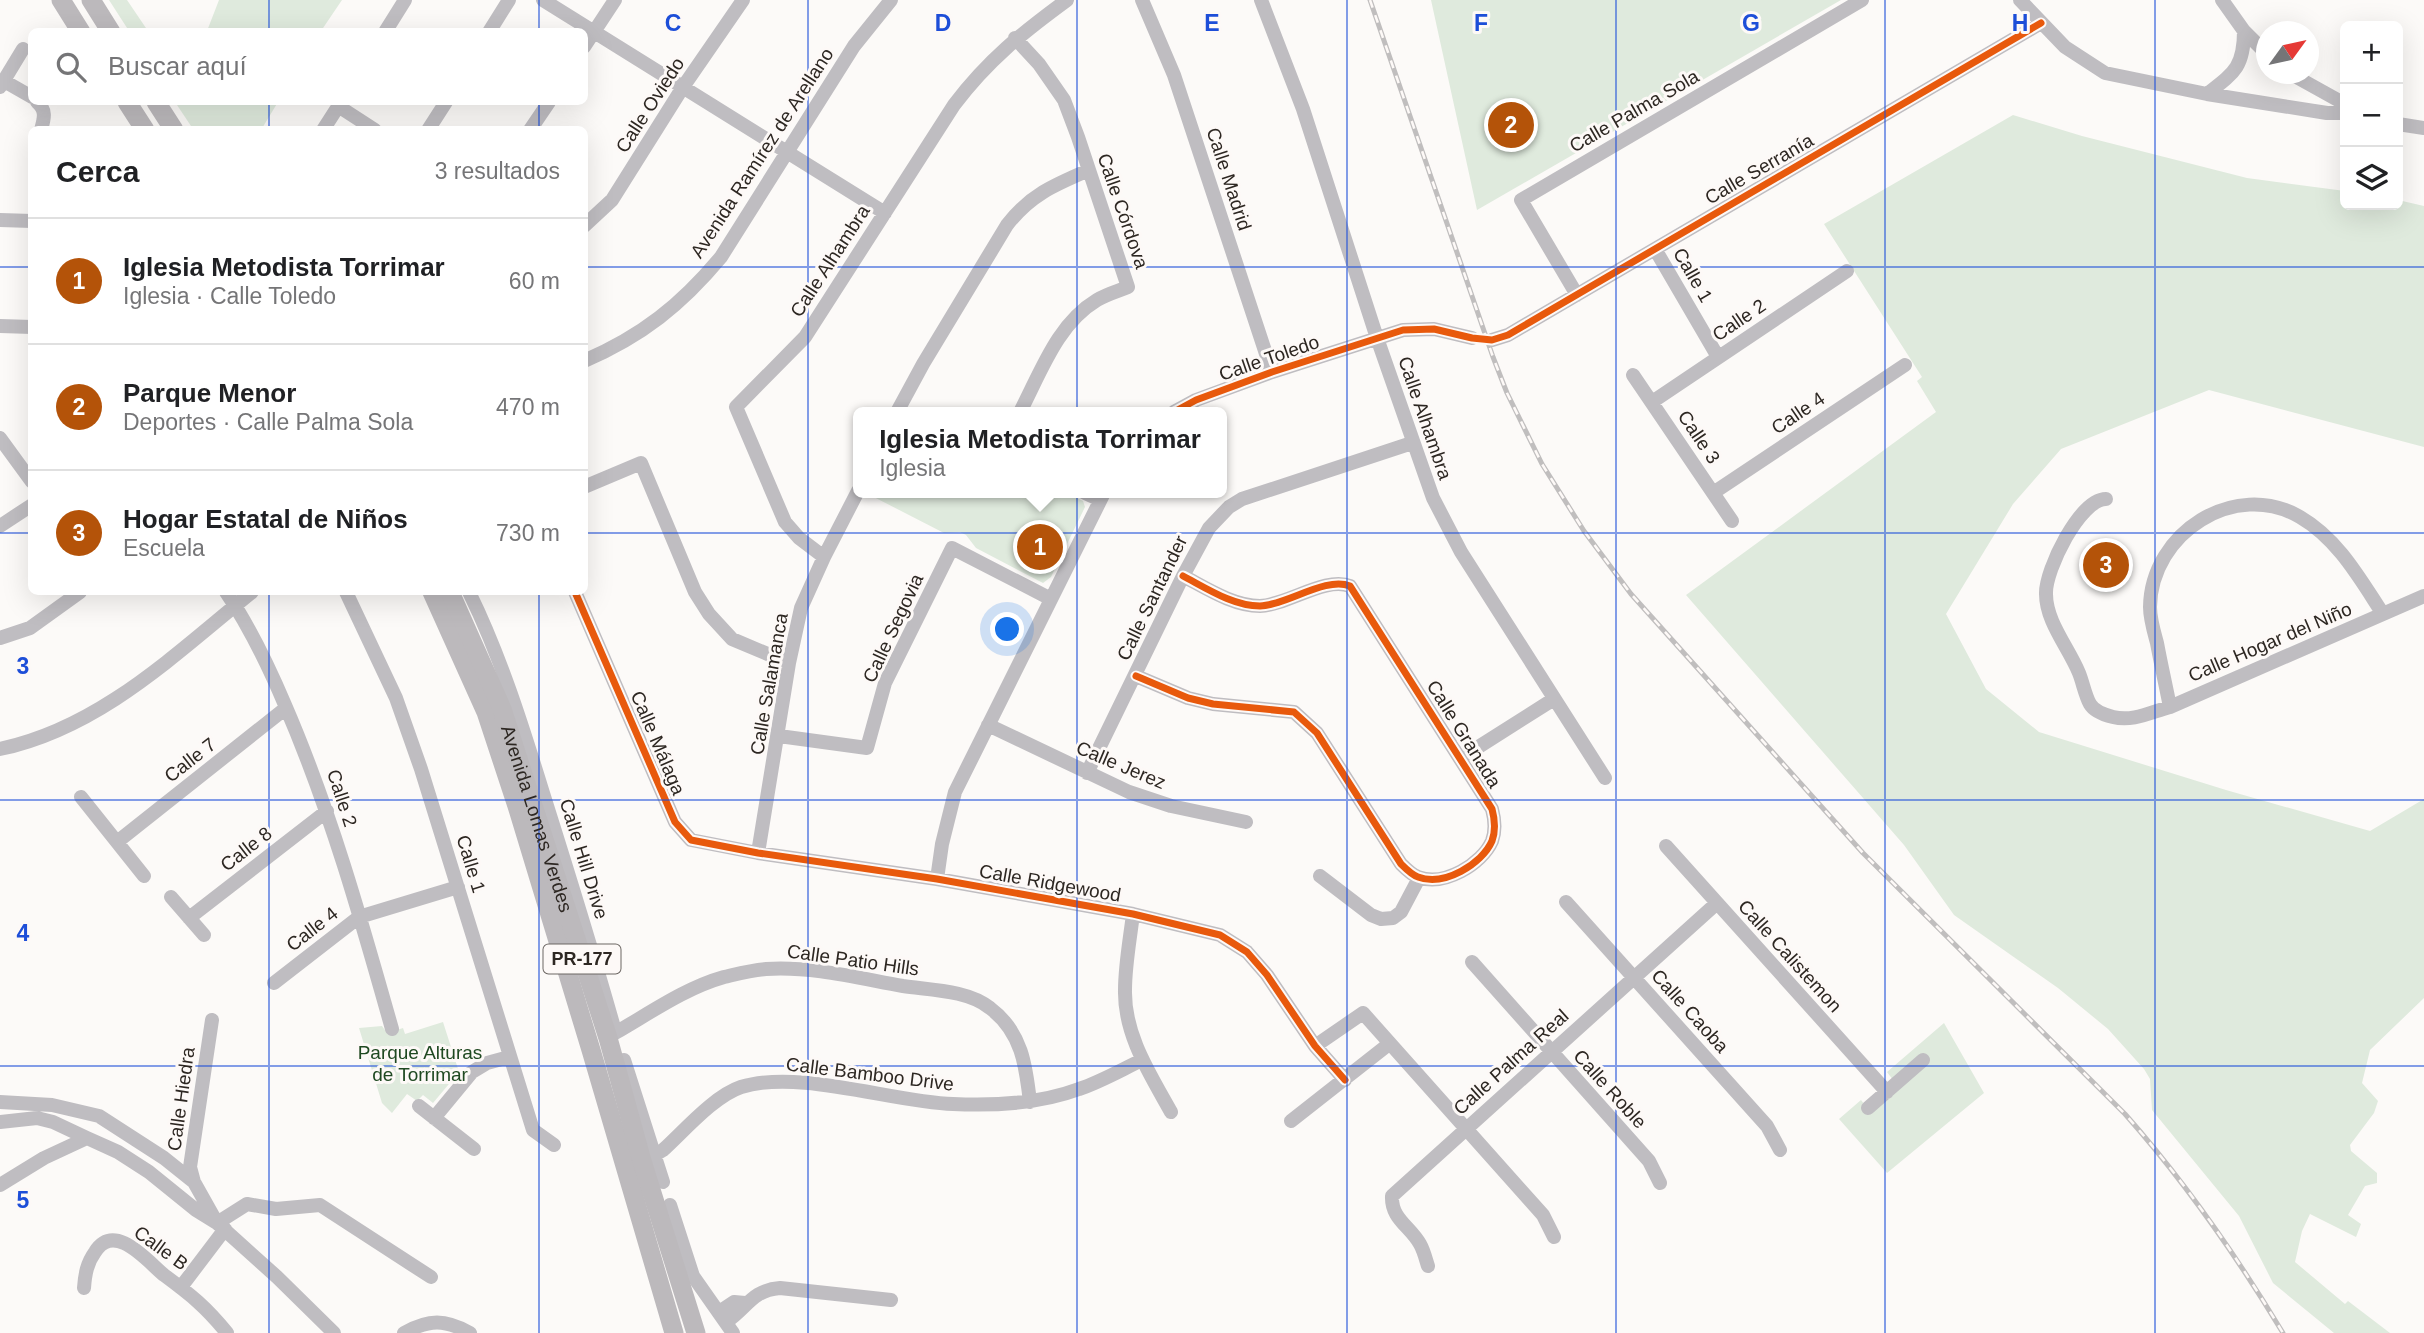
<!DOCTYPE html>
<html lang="es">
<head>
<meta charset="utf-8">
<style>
	body { margin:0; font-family:Helvetica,sans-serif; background:#f6f6f6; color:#202124 }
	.controls { position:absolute; right:21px; top:21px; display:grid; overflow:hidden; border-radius:10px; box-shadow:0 7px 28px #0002 }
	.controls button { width:63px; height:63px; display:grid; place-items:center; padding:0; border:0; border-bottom:2px solid #e0e0e0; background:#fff; color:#202124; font:35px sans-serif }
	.compass { position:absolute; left:2256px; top:21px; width:63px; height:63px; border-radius:50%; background:#fff; box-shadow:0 7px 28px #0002; rotate:57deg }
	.you { position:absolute; left:1008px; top:630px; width:24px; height:24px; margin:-18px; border:5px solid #fff; border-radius:50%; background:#1a73e8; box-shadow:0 0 0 10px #1a73e833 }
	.badge { display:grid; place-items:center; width:46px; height:46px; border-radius:50%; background:#b45309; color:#fff; font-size:23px; font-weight:700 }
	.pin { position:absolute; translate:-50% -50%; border:4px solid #fff; box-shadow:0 2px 7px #0006 }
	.popup { position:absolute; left:853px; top:407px; width:374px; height:91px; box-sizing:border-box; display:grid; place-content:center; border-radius:10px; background:#fff; filter:drop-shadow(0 2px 5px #0005); font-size:23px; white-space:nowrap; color:#757577 }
	.popup b { font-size:26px; color:#202124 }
	.popup::after { content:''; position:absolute; left:50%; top:100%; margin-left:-14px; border:14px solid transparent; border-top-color:#fff }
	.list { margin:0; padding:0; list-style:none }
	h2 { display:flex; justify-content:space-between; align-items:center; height:91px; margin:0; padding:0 28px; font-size:30px }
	h2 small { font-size:23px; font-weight:400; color:#757577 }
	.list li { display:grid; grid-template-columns:46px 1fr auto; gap:21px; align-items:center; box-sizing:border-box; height:126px; padding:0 28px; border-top:2px solid #e0e0e0 }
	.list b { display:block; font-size:26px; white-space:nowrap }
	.list p { margin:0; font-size:23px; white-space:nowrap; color:#757577 }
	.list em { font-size:23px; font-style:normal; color:#757577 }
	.icon { flex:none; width:38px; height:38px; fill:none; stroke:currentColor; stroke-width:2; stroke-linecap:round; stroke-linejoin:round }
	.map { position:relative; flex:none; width:2424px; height:1333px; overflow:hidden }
	.search { position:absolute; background:#fff; box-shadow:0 7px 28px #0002; left:28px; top:28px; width:560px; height:77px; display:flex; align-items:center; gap:18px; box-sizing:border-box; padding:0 24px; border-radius:10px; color:#757577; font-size:26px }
	.panel { position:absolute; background:#fff; box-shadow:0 7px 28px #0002; left:28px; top:126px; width:560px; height:469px; border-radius:10px }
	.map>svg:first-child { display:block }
	.green { fill:#dfeadd; fill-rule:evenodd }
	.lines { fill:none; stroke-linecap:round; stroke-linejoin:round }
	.minor { stroke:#bfbdc1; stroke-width:14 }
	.highway { stroke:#bcb9bc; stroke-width:19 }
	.rail-casing { stroke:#c0bebe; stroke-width:5 }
	.rail { stroke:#fdf9f7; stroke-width:2.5; stroke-dasharray:8; stroke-linecap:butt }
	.cycleway-casing { stroke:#fdf9f7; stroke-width:11 }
	.cycleway { stroke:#e8590c; stroke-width:7 }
	.grid { fill:none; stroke:#1d4ed8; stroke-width:2; stroke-opacity:0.55 }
	.labels { text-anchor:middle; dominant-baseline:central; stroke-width:6; stroke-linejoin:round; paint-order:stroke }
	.shield { fill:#fdf9f7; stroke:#6b6662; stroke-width:2 }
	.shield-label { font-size:18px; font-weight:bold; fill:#2d2722 }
	.street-label { font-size:19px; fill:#2d2722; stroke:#fdf9f7 }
	.park-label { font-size:19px; fill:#1f4921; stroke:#fdf9f7 }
	.grid-label { font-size:23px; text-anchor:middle; font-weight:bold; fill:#1d4ed8; stroke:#fdf9f7; stroke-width:6; stroke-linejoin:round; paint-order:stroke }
</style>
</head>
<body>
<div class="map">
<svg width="2424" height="1333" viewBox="0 0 2424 1333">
	<rect width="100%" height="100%" fill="#fcfaf8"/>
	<path class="green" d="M109,0h18l21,31h-19z
		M219,0h123l-21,31h-114z
		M1431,0h410l-364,210z
		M175,102h103l-17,28 -68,-1z
		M2013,115l69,21 165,42 98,13v14h53v-5l26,6v241l-215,-57 -148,59 -48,55 -67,110 40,75 53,43 187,58 144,41 54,-32v199l-54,52 -8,33 16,18 -4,12 -24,32 1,6 26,22v10l-12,3 -17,29 13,9 -5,13 -46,-23 -8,17 -7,31 50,42 3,-3 42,32h-56l-61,-50 -34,-67 -87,-106 -2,-31 -6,-10 -36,-40 -50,-41 -104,-73 -50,-70 -218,-250 250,-183 -19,-31 5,-4 -98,-153z
		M866,493h201l16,8 2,6 -34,70 -8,6 -67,-35 -10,-13 -6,-3 -16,1zM1040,527l13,6 -5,10 4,2 -3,6 -4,-1 -9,18 -14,-7 10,-20 -3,-2 4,-10 4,2z
		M443,1022l16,50 -26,31 -10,-8 -6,6 -10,-7 -15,19 -10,-10 -23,-75 23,-2 5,7 16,-5 2,6z
		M1944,1023l40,70 -97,80 -48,-54 22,-19 10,13 28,-25 -12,-16z"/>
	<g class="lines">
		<path class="minor" d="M543,0l342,213
			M1142,0l32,75 98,297
			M1261,0l42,109 74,229 56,160 28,54 144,226
			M2020,0l45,47 40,26 102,21 120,19h18
			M2222,0l22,31 22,22
			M385,32l20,-32
			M489,32l20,-32
			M1015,38l24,26 25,36 14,37 50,150c-10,4 -21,7 -31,13 -40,24 -56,72 -77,112
			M584,47l31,-47
			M2291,74l54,30
			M4,81l28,16
			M0,87l23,-38
			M2207,94c27,-21 37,-27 37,-63
			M37,102c10,8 7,17 4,28
			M338,106l37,24
			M2398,124l26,4
			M323,130l18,-28
			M428,130l18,-28
			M530,130l19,-28
			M0,220l32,1
			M584,226l28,-26 71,-113 60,-87
			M1655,249l63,108
			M1577,295l-56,-95 341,-200
			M0,326l32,1
			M1492,340l16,-5 533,-312
			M584,361c58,-25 97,-56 137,-104l133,-211 37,-46
			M1633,375l99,146
			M1652,402l195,-131
			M897,412l26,-48 84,-139c23,-30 47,-40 82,-55
			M1174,412l22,-12 76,-28 131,-42 31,-1 38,9
			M0,438l32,44
			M584,487l57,-24 54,129 14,22 23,25 57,24
			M1085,493l15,7
			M1713,493l192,-128
			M2106,499c-26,0 -61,71 -60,95 0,28 23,54 33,79 4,10 6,22 11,31 4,7 15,11 23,13 20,5 38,-5 57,-10l254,-111
			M0,526l32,-21
			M824,557l-25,-19 -14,-16 -49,-115 69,-70 149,-232c34,-45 68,-72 113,-105
			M226,592c24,35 42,73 59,113 45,104 76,214 107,324
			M346,592l50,106 25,71 112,361 21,15
			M469,592c31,63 53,133 74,201 24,76 48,153 70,231
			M575,592l100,230 16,18 67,13 179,26 196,35 87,21 27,17 20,23 48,71 30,34
			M0,638l30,-10 50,-36
			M1136,676l52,22 25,6 81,8 23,21 84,131c5,5 11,11 17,13 26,10 64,-13 74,-36 4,-11 3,-21 0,-32l-142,-223c-24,-10 -63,19 -90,20 -27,0 -54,-18 -77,-30
			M2170,707c-4,-21 -9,-42 -13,-64 -3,-11 -7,-24 -7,-36 1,-74 85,-128 150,-90 38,22 60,62 83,97
			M988,725l141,67 42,14 75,16
			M779,736l88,12 18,-65 67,-135 99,51
			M0,749c100,-21 175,-95 252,-157
			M1461,758l93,-59
			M1087,773l96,-197 26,-48 20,-21 13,-8 170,-56
			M81,797l63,79
			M117,842l169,-134
			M1666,846l221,246
			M758,853l31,-190 12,-55 23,-51 34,-66
			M1320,876l51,39 10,4 12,-1 8,-6 18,-34
			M937,879l5,-35 13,-52 149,-299
			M171,897l33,38
			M1566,902l201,224 13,24
			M1133,914c-3,25 -8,51 -8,76 -1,45 25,84 46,122
			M189,918l138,-107
			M1472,962l177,199 11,22
			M274,983l85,-66 99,-30
			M615,1033c35,-20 70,-45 109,-56 13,-3 28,-7 42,-8 46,-3 92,9 137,17 27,4 65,4 87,22 32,24 36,58 40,94
			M1315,1046l48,-33 180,202 11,22
			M624,1060l39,122
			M0,1102l52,3 47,11 65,42 30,24 23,41 60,54 57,56
			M419,1106l55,43
			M1868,1108l55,-48
			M434,1118l38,-46 15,-9 22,-6
			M1291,1121l98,-77
			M0,1122l37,-4 16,4 34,16 31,14 31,20 47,38 21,13 30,-19 29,5 44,-4 111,72
			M653,1156l10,-6c21,-19 51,-54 78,-63 58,-18 151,15 212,17 42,2 86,0 126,-15 21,-7 42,-19 63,-29
			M194,1182l-4,-15 22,-147
			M0,1185l44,-27 43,-20
			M670,1205l23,71 40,57
			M1428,1266c-2,-6 -4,-15 -8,-22 -10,-18 -29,-25 -28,-48l325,-293
			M181,1287l44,-58
			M84,1288c1,-14 3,-25 11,-36 20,-31 52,9 69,23 27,20 42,32 63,58
			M719,1312l15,-10 11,1
			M726,1322c21,-14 26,-32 54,-34l111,12
			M404,1333c25,-14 41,-14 66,0"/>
		<g class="highway">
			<path d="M61,0l20,32"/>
			<path d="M91,0l20,32"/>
			<path d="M127,102l18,28"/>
			<path d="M156,102l18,28"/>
			<path d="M432,592l54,120 31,94 74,244 83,283"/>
			<path id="s1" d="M450,592l52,117 106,329 34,123 54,172"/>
		</g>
		<g class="rail-casing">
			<path id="rail" d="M1370,0l123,357 14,36 35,71 42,67 47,63 232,259 262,261c61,69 111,141 158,219"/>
		</g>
		<use href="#rail" class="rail"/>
		<g class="cycleway-casing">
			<path id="cycleway" d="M1174,412l22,-12 76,-28 131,-42 31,-1 38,9 20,2 16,-5 533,-312
				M575,592l100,230 16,18 67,13 179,26 196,35 87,21 27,17 20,23 48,71 30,34
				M1136,676l52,22 25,6 81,8 23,21 84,131c5,5 11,11 17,13 26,10 64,-13 74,-36 4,-11 3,-21 0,-32l-142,-223c-24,-10 -63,19 -90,20 -27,0 -54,-18 -77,-30"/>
		</g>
		<use href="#cycleway" class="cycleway"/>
	</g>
	<path class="grid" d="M269,0v32M539,0v32M808,0v1333M1077,0v1333M1347,0v1333M1616,0v1333M1885,0v1333M2155,0v1333M269,102v28M539,102v28M0,267h32M584,267h1840M0,533h32M584,533h1840M269,592v741M539,592v741M0,800h2424M0,1066h2424"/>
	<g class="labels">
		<rect class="shield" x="543.5" y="944.5" width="77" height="29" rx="5"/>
		<g class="shield-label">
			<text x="582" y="959">PR-177</text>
		</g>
		<g class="street-label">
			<text transform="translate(650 105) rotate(-57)">Calle Oviedo</text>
			<text transform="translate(1634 111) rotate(-30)">Calle Palma Sola</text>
			<text transform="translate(762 153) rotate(-57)">Avenida Ramírez de Arellano</text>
			<text transform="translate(1759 169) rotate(-30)">Calle Serranía</text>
			<text transform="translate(1229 179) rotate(72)">Calle Madrid</text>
			<text transform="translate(1123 211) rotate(71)">Calle Córdova</text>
			<text transform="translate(830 261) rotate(-57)">Calle Alhambra</text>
			<text transform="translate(1693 275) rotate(60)">Calle 1</text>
			<text transform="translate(1739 320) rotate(-34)">Calle 2</text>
			<text transform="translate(1269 358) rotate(-19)">Calle Toledo</text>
			<text transform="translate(1798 413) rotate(-34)">Calle 4</text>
			<text transform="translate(1425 418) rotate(71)">Calle Alhambra</text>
			<text transform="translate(1699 437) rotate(56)">Calle 3</text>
			<text transform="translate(1152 598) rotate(-64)">Calle Santander</text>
			<text transform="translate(893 628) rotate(-65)">Calle Segovia</text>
			<text transform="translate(2270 642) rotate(-23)">Calle Hogar del Niño</text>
			<text transform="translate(769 684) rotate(-80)">Calle Salamanca</text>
			<text transform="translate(1464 734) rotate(58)">Calle Granada</text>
			<text transform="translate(658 743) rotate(67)">Calle Málaga</text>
			<text transform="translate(190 760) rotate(-38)">Calle 7</text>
			<text transform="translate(1121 765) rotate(23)">Calle Jerez</text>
			<text transform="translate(342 798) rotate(72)">Calle 2</text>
			<text stroke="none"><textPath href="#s1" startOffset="243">Avenida Lomas Verdes</textPath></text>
			<text transform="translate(246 849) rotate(-38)">Calle 8</text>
			<text transform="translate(584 859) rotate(73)">Calle Hill Drive</text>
			<text transform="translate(471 864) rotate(73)">Calle 1</text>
			<text transform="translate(1050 883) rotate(10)">Calle Ridgewood</text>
			<text transform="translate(312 929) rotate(-38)">Calle 4</text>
			<text transform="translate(1790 956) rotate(48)">Calle Calistemon</text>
			<text transform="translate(853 960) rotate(8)">Calle Patio Hills</text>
			<text transform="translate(1690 1011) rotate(48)">Calle Caoba</text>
			<text transform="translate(1511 1062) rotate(-42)">Calle Palma Real</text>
			<text transform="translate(870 1074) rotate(7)">Calle Bamboo Drive</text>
			<text transform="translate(1610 1089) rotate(48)">Calle Roble</text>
			<text transform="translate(181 1099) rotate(-82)">Calle Hiedra</text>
			<text transform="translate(161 1248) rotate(36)">Calle B</text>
		</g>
		<g class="park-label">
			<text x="420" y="1052">Parque Alturas<tspan x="420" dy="22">de Torrimar</tspan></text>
		</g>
	</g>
	<g class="grid-label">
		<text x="673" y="31">C</text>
		<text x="943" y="31">D</text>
		<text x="1212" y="31">E</text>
		<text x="1481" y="31">F</text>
		<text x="1751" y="31">G</text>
		<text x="2020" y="31">H</text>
		<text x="23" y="674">3</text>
		<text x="23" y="941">4</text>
		<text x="23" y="1208">5</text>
	</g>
</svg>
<div class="controls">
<button>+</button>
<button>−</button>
<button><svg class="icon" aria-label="layers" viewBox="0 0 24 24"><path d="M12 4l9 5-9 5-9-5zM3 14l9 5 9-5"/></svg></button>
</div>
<svg class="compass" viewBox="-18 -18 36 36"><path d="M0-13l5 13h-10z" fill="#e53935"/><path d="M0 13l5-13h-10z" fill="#757577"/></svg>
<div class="you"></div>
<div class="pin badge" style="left:1040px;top:547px">1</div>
<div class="popup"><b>Iglesia Metodista Torrimar</b>Iglesia</div>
<div class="pin badge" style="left:1511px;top:125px">2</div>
<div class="pin badge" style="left:2106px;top:565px">3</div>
<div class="search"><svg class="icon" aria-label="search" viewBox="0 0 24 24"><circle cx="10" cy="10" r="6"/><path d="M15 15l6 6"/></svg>Buscar aquí</div>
<section class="panel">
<h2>Cerca<small>3 resultados</small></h2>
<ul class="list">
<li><span class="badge">1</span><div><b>Iglesia Metodista Torrimar</b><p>Iglesia · Calle Toledo</p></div><em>60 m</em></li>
<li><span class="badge">2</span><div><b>Parque Menor</b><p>Deportes · Calle Palma Sola</p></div><em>470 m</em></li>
<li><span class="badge">3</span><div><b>Hogar Estatal de Niños</b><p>Escuela</p></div><em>730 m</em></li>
</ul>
</section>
</div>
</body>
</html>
